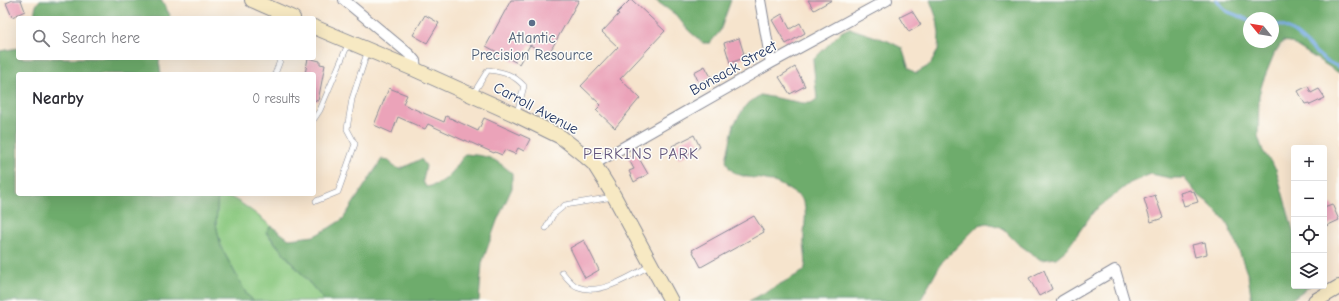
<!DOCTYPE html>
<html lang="en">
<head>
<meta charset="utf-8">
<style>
	body { margin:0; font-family:"Comic Neue",sans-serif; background:#f7f7f7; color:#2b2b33 }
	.controls { position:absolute; right:12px; bottom:12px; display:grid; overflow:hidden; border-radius:4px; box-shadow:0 4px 16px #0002 }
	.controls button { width:36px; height:36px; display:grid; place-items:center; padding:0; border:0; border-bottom:1px solid #e1e1e2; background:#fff; color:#2b2b33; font:20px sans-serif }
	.compass { position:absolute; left:1243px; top:12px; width:36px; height:36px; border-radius:50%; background:#fff; box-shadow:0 4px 16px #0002; rotate:300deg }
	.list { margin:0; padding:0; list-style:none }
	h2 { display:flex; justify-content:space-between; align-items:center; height:52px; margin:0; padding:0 16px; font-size:17px }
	h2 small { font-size:13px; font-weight:400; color:#7c7c81 }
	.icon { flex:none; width:22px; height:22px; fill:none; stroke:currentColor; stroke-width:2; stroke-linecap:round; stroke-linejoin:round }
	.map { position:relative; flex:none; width:1339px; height:301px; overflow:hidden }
	.search { position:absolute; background:#fff; box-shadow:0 4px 16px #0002; left:16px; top:16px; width:300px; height:44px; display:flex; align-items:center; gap:10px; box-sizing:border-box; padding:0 14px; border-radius:4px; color:#7c7c81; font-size:15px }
	.panel { position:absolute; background:#fff; box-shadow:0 4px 16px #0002; left:16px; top:72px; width:300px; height:124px; border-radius:4px }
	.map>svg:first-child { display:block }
	.green { fill:#88c77d; stroke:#527b6e }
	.forest { fill:#6eac6c; stroke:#446e65; fill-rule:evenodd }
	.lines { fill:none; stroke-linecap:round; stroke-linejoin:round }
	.stream { stroke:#7aade6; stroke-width:3 }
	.building { fill:#eba3b9 }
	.lane-casing { stroke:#888a96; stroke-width:6 }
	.street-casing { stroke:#888a96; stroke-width:12 }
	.secondary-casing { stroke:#888a96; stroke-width:16 }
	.lane { stroke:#fff; stroke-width:5 }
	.street { stroke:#fff; stroke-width:10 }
	.secondary { stroke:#f7e9c3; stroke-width:14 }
	.service-dot { fill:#5c6f8a; stroke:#fdfcf7; stroke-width:1.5 }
	.labels { text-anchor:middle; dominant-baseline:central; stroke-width:3; stroke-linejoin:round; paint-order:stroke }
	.service-label { font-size:15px; fill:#4e5e75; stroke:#fdfcf7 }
	.street-label { font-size:15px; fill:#1b2f5e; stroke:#fdfcf7 }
	.neighbourhood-label { font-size:16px; letter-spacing:1px; fill:#64587e; stroke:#fdfcf7 }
</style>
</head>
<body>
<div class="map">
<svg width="1339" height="301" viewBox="0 0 1339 301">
	<rect width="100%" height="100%" fill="#fdfcf7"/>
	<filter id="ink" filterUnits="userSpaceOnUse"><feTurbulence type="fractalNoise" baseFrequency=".025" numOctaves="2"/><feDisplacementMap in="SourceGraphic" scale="8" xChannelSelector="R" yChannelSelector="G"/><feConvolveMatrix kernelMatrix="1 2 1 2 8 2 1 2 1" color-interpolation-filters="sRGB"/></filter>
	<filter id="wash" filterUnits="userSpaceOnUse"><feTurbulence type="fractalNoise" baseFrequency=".012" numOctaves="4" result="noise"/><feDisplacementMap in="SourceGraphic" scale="16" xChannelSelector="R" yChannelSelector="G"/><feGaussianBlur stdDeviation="0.9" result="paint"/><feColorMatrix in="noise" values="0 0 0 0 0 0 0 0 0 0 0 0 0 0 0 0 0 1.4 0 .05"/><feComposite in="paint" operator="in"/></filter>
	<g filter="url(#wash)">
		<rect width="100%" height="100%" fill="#f6e4cd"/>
		<path class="green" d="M218,194c16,0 41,23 53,32l-5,7 59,68h-71l-7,-6 -26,-48 -5,-23z"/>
		<path class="forest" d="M40,0h121l9,15 -1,3h-134c-1,-7 0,-13 5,-18z
			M655,0h76l-11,31 -10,12h-7l-15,-13 -12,-15z
			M930,0h409v73l-49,-31 -7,-1 -9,13 -11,27 -4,14 -1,41 5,15 13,18 18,65v52h16l-21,15h-37l-4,-25 -13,-36 -10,-20 -15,-16 -12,-9 -14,-17h-14l-19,-4 -21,9 -36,28 -27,38 -11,9 -15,2 -24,-17 -16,-16 -14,-4 -8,2 -37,37 -22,39h-171l55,-30c4,-12 -1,-22 0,-34 0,-10 3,-23 0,-33 -2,-6 -5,-8 -10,-11 -8,-5 -15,-10 -24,-12 -15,-5 -40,-1 -44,-21l8,-36 12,-19 14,-10 43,8h8l6,-4 -4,-39 28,-28 8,-4 39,13 14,7 7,21 7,4 14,-8 8,-15 1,-16 -2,-15zM1249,18h24v24h-24z
			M18,48v10h142l-1,4 2,12h-143v120h200l-2,30 5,23 26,48 7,6h-254v-250z
			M465,154c24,2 28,3 47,19v15l-15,33 -15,42 -3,38h-154l-59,-69 5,-6 18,13 25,-3 15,-8 14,-9 39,-60 7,1 4,6 7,3 21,-10 5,7 -3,15 3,6c21,-3 28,-17 39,-33z"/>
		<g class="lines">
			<path class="stream" d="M1217,0l9,11 23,9
				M1273,24c19,1 34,21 47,32 5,5 12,8 19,11"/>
		</g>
		<g id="blocks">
			<path class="building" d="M13,0h8l4,11 -13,6 -6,-14z
				M511,0h68l-31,55 -18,-10 -11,19 -33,-18z
				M630,0h2l33,31 -45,48 20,19 -25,30 -19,-18 5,-5 -20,-19 37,-39 -16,-15 17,-18 -2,-1z
				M808,0h24l-18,10z
				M912,11l9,14 -12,7 -9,-15z
				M782,14l8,15 10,-6 5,10 -19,11 -14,-24z
				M425,15l14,8 -12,20 -14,-8z
				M739,38l5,16h-2l2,4 -14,5 -6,-20z
				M308,58l12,3v3l5,1 -7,36 -4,-1v-26h-9z
				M705,66l6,11 -12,6 -5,-11z
				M795,67l10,19 -15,8 -11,-17z
				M1308,86l3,7 8,-4 6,9 -15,7 -1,-2 -4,1 -7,-13z
				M389,88l18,7 -4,9 41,18 2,-6 32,15 6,-13 46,21 -6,12 -6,-3 -3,6 -10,-4 -3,5 -7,-3 -1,1 -29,-13v1l-37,-17 -3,5 -27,-12 -6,16 -18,-8z
				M694,135l6,12 -21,12 -7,-13z
				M636,153l12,21 -14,8 -5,-11 5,-2 -6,-11z
				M1190,190l1,2 3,-1 4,11 -14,4 -4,-13z
				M1155,195l8,23 -12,4 -7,-23z
				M1332,204l7,16 -15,7v-20z
				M754,216l10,16 -63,35 -9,-17z
				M584,240l15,30 -14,8 -15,-30z
				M1205,242l2,12 -12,3 -3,-12z
				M1044,270l8,19 -13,7 -10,-18z"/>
		</g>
	</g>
	<g filter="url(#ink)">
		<use href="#blocks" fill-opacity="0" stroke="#888a96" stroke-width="1"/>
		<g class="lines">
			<g class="lane-casing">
				<path id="lane" d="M275,74l6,-16
					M473,94l15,-24c16,2 25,4 36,16l-7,27
					M314,119l6,-9 29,-68
					M316,201l22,-9 17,-48 -8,-15 5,-30 16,-49
					M546,228l7,-13 12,-10 48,-8
					M562,272c4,5 10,13 16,15 23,9 53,-11 73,-22"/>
			</g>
			<g class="street-casing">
				<path id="street" d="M344,0l65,54 6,7 1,9
					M760,0l11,63
					M594,164l177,-101 116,-63
					M1062,301l53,-31 9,31"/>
			</g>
			<g class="secondary-casing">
				<path id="secondary" d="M252,0l41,18
					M314,27l102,43 100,45 45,22 19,15 14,12 20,32 57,105
					M1315,301l24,-14"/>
			</g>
			<use href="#lane" class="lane"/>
			<use href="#street" class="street"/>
			<use href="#secondary" class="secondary"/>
		</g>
	</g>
	<circle class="service-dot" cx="532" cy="23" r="4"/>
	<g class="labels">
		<g class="service-label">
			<text x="532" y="38">Atlantic<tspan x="532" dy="17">Precision Resource</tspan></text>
		</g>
		<g class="street-label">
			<text transform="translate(733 68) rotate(-29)">Bonsack Street</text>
			<text transform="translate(536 108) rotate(28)">Carroll Avenue</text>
		</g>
		<g class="neighbourhood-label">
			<text x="641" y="154">PERKINS PARK</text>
		</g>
	</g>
</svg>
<div class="controls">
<button>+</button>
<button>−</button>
<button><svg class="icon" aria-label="locate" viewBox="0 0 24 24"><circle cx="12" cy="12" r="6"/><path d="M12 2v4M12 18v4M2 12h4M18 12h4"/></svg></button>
<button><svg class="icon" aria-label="layers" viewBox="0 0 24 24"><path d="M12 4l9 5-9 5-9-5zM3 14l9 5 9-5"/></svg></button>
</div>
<svg class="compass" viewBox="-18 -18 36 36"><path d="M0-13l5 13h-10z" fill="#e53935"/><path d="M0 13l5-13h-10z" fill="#7c7c81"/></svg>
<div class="search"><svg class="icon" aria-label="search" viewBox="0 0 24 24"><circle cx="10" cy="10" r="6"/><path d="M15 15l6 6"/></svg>Search here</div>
<section class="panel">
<h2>Nearby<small>0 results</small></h2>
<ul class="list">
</ul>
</section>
</div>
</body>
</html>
